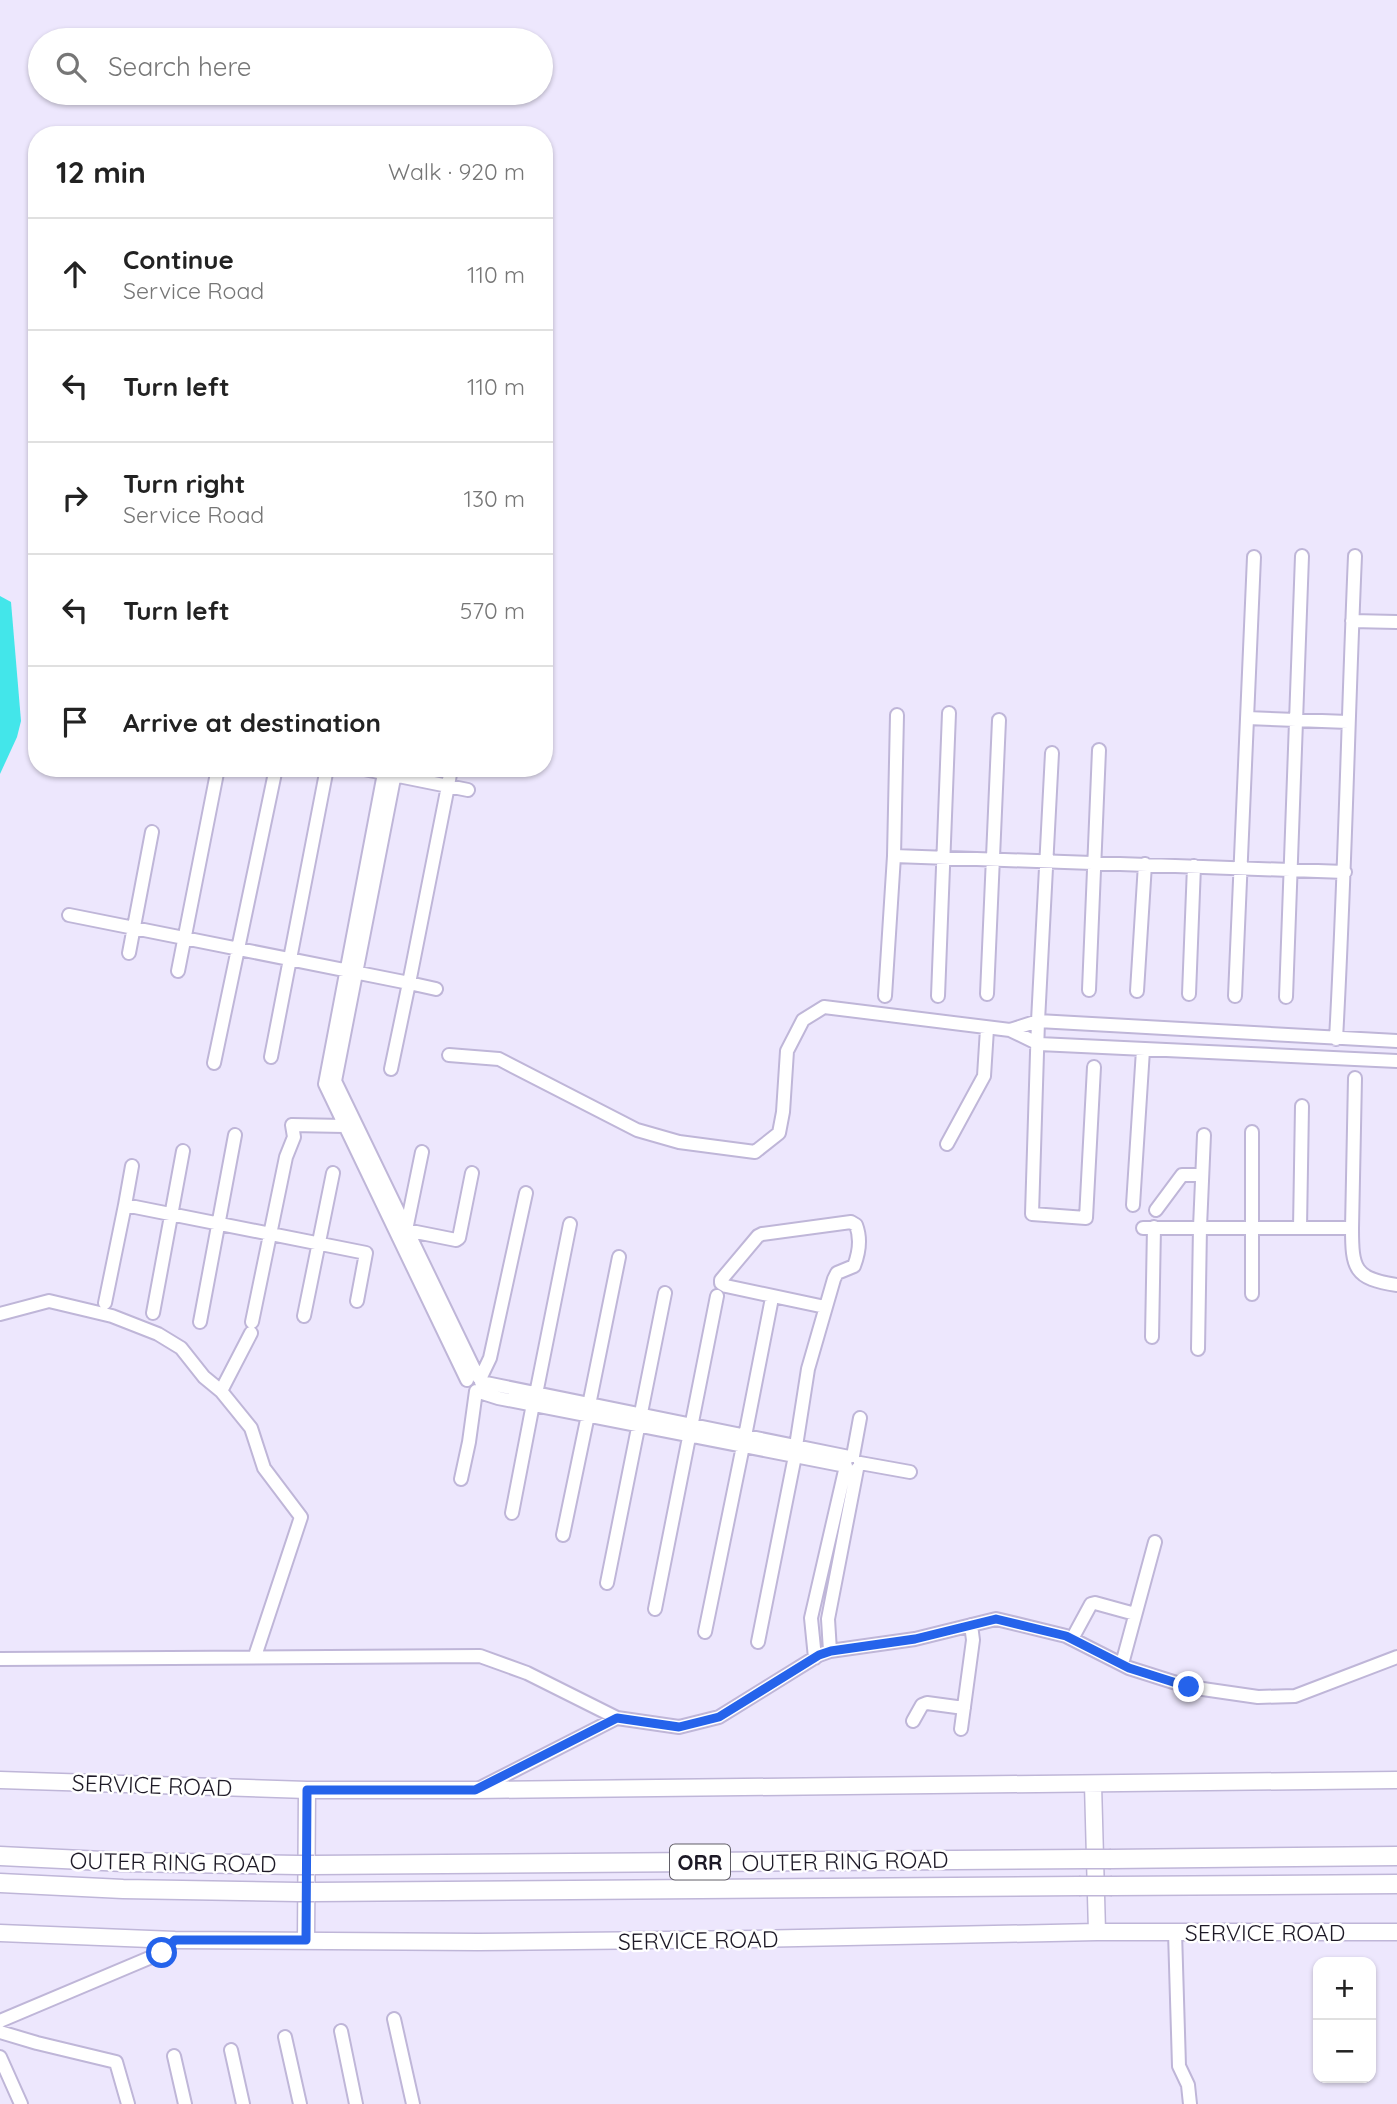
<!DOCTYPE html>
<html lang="en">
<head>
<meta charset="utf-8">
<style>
	body { margin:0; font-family:Quicksand,sans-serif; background:#f6f6f6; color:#222 }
	.controls { position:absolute; right:21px; bottom:21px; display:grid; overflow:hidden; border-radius:14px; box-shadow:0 2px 5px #0004 }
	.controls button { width:63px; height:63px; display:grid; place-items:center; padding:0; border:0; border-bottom:2px solid #e0e0e0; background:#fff; color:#222; font:35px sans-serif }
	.stop { position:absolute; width:21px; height:21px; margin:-16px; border:5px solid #2563eb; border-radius:50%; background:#fff }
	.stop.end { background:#2563eb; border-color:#fff; box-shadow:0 2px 7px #0008 }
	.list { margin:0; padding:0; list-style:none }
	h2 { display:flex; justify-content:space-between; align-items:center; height:91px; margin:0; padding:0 28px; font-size:30px }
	h2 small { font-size:23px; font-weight:400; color:#767676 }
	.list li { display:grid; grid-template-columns:46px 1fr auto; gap:21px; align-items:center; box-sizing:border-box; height:112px; padding:0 28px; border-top:2px solid #e0e0e0 }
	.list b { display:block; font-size:26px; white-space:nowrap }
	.list p { margin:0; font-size:23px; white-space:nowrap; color:#767676 }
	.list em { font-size:23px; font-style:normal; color:#767676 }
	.icon { flex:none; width:38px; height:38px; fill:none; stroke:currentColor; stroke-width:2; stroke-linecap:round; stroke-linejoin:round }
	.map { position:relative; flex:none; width:1397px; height:2104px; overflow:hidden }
	.search { position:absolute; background:#fff; box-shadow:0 2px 5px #0004; left:28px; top:28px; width:525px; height:77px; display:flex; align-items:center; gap:18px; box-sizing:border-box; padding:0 24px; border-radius:38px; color:#767676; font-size:26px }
	.panel { position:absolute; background:#fff; box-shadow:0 2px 5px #0004; left:28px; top:126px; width:525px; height:651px; border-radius:28px }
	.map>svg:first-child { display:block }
	.water { fill:#43e6ea }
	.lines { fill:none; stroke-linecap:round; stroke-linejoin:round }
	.minor-casing { stroke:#bfb6d8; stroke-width:16 }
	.major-casing { stroke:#bfb6d8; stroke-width:19 }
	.highway-casing { stroke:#bfb6d8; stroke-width:21 }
	.minor { stroke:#fff; stroke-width:12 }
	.major { stroke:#fff; stroke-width:16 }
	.highway { stroke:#fff; stroke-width:18 }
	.highway-bridge-casing { stroke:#bfb6d8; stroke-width:21; stroke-linecap:butt }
	.highway-bridge { stroke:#fff; stroke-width:18 }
	.route { stroke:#2563eb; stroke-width:9 }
	.labels { text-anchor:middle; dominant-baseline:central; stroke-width:5; stroke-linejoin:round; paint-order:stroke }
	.shield { fill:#fff; stroke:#615e67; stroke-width:2 }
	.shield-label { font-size:21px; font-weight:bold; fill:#1d1926 }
	.street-label { font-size:23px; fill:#1d1926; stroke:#fff }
</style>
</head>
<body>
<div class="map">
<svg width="1397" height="2104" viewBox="0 0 1397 2104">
	<rect width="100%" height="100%" fill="#ede7fd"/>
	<path class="water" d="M0,596l11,6 10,119 -4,16 -17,37z"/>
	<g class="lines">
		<g class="minor-casing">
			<path id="minor" d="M1352,621l45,1
				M1247,718l101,4
				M1052,753l-14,268 -6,193 54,4 8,-151
				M385,768l-60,316 142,296
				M396,768l-61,313 143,296
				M451,768l-3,18 20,4
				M894,856l451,16
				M69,915l340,68 39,-197 -89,-18
				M129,953l23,-121
				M178,971l40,-203
				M1089,990l10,-240
				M1137,991l8,-127
				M987,994l12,-274
				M1189,994l5,-128
				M885,996l9,-140 3,-141
				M938,996l11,-283
				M1235,996l19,-439
				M1286,997l16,-441
				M1010,1030l29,14 358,17
				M1336,1039c9,-161 12,-322 19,-483
				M449,1055l50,4 138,71 42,12 76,10 24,-19 4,-21 4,-61 16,-31 21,-13 186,23 28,-9 359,20
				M271,1057l56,-289
				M214,1063l62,-295
				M391,1069l18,-86 27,6
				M947,1144l37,-68 3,-47
				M422,1152l-16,78 50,10 3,-2 13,-65
				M125,1205l7,-39
				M1133,1205l10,-155
				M1156,1210l26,-35h20
				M1143,1228h209c0,40 2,51 45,57
				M1300,1228l2,-122
				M1352,1228l3,-150
				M1252,1294v-162
				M105,1303l20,-98 241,48 -9,48
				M153,1313l30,-162
				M0,1314l49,-13 63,15 46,18 23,14 23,29 17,14
				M304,1316l29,-143
				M200,1322l35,-187
				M252,1322l34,-165 8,-20 -2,-12 52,1
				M251,1333l-30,58 30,37 13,40 37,49 -46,139
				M1152,1337l2,-110
				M1198,1349l2,-122 4,-92
				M480,1379l10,-21 36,-165
				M481,1382l368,75
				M536,1394l34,-170
				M589,1405l30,-148
				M745,1436l26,-133
				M796,1446l12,-77 26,-90 3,-6 17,-7c5,-13 7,-28 2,-41l-5,-3 -89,12 -4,2 -37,44v3l5,3 99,21
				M853,1456l7,-38
				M860,1463l50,9
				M461,1479l8,-37 7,-51 22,7 348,68 -35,152 4,40
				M512,1513l21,-109
				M563,1535l25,-120
				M607,1583l58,-290
				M655,1609l62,-313
				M705,1632l38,-186
				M1072,1639l19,-35 4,-1 40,11
				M758,1642l37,-186
				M830,1651l-2,-32 29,-150
				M0,1659l480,-3 47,17 90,45 62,9 40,-10 100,-62 11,-4 85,-12 81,-20 70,17 63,32 60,19 69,10 37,-1 102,-39
				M1122,1664l33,-122
				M913,1721l9,-16 5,-2 37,5
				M961,1729l12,-89 -2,-15
				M478,1789l139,-71
				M1175,1932l4,134 9,19 2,19
				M394,2019l19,85
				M0,2021l161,-68 14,-13
				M341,2031l15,73
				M0,2032l37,11 79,19 12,42
				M285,2037l15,67
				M231,2050l12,54
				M174,2056l11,48
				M0,2057l21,47"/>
		</g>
		<g class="major-casing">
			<path id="major" d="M0,1780l307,10h168l922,-10
				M1093,1784l4,148
				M0,1933l175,7 303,2 276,-3 343,-7h300
				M306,1940l1,-150"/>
		</g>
		<g class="highway-casing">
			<path id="highway" d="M0,1856l124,6 174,3
				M1111,1859l286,-3
				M314,1865l772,-6
				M0,1883l123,6 175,3
				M1112,1886l285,-2
				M314,1892l765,-6"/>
		</g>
		<use href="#minor" class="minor"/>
		<use href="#major" class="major"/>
		<use href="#highway" class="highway"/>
		<g class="highway-bridge-casing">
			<path id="highway-bridge" d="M1086,1859h25
				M298,1865h16
				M1079,1886h33
				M298,1892h16"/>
		</g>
		<use href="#highway-bridge" class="highway-bridge"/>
	</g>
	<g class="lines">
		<path class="route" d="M162,1953l13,-13h131l1,-150h168l142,-72 62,9 40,-10 100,-62 12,-4 84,-12 81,-20 70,17 63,32 60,19"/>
	</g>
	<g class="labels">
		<rect class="shield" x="670" y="1844.5" width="60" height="35" rx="5"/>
		<g class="shield-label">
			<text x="700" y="1862">ORR</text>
		</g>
		<g class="street-label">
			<text transform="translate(152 1785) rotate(2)">SERVICE ROAD</text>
			<text transform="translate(845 1861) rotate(-1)">OUTER RING ROAD</text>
			<text transform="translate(173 1862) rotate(1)">OUTER RING ROAD</text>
			<text x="1265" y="1932">SERVICE ROAD</text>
			<text transform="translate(698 1940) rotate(-1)">SERVICE ROAD</text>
		</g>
	</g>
</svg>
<div class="controls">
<button>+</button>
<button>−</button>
</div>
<div class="stop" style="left:162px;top:1953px"></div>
<div class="stop end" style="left:1189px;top:1687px"></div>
<div class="search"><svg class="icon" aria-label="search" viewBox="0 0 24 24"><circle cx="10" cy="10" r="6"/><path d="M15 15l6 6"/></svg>Search here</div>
<section class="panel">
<h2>12 min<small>Walk · 920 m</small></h2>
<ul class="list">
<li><svg class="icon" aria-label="ahead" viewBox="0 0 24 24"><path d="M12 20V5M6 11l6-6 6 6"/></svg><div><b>Continue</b><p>Service Road</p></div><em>110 m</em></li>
<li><svg class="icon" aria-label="left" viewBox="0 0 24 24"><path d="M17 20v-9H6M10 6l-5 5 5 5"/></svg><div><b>Turn left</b></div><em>110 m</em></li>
<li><svg class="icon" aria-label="right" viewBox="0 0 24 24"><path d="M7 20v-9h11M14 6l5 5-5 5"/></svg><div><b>Turn right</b><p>Service Road</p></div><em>130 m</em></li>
<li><svg class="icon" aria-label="left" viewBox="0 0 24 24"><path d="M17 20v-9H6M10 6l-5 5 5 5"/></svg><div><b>Turn left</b></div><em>570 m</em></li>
<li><svg class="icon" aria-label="arrive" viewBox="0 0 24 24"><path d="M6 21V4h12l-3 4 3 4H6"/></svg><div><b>Arrive at destination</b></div></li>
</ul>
</section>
</div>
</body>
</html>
